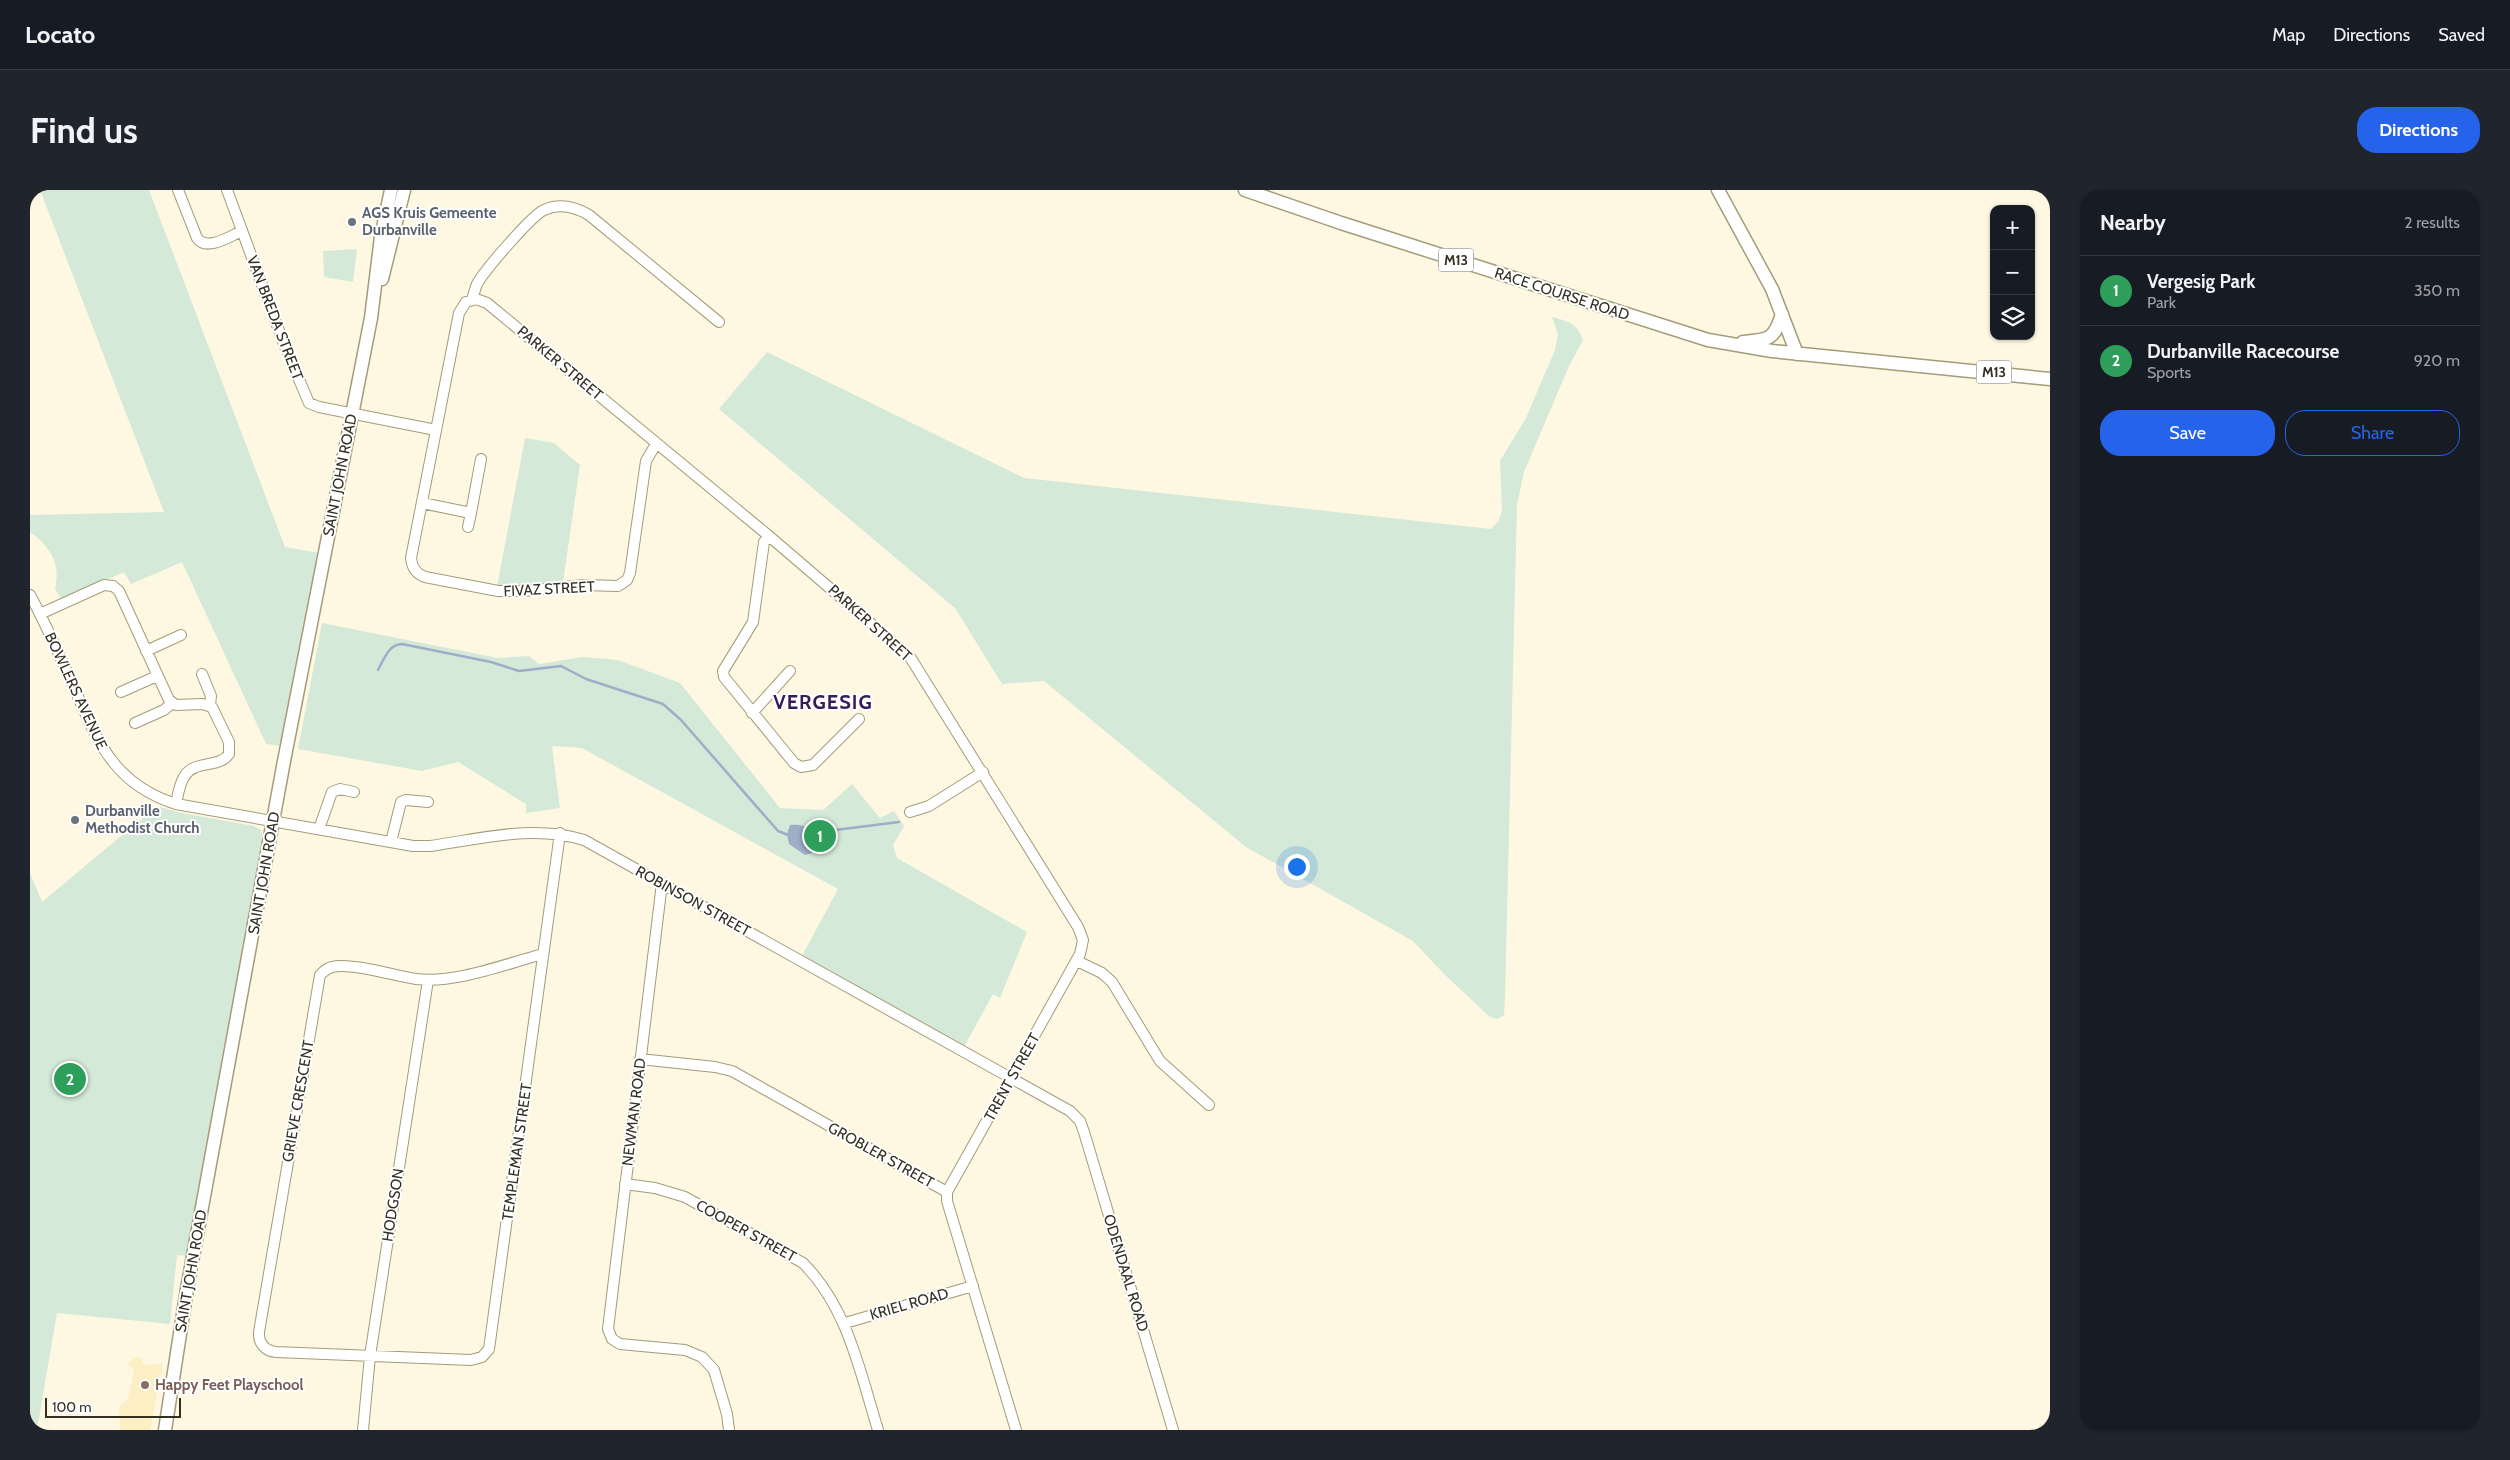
<!DOCTYPE html>
<html lang="en">
<head>
<meta charset="utf-8">
<style>
	body { margin:0; font-family:Cabin,sans-serif; background:#20242c; color:#f1f3f6 }
	.controls { position:absolute; right:15px; top:15px; display:grid; overflow:hidden; border-radius:10px; box-shadow:0 1px 4px #0004 }
	.controls button { width:45px; height:45px; display:grid; place-items:center; padding:0; border:0; border-bottom:1px solid #363941; background:#171b24; color:#f1f3f6; font:25px sans-serif }
	.scale { position:absolute; left:15px; bottom:12px; width:136px; box-sizing:border-box; padding-left:5px; border:2px solid #343022; border-top:0; font-size:14px; line-height:18px; white-space:nowrap; color:#343022; -webkit-text-stroke:4px #fff; paint-order:stroke }
	.you { position:absolute; left:1266px; top:676px; width:18px; height:18px; margin:-12px; border:4px solid #fff; border-radius:50%; background:#1a73e8; box-shadow:0 0 0 8px #1a73e833 }
	.badge { display:grid; place-items:center; width:32px; height:32px; border-radius:50%; background:#2563eb; color:#fff; font-size:16px; font-weight:700 }
	.pin { position:absolute; translate:-50% -50%; border:2px solid #fff; box-shadow:0 1px 5px #0006 }
	.list { margin:0; padding:0; list-style:none }
	h2 { display:flex; justify-content:space-between; align-items:center; height:65px; margin:0; padding:0 20px; font-size:21px }
	h2 small { font-size:16px; font-weight:400; color:#9ea1a6 }
	.list li { display:grid; grid-template-columns:32px 1fr auto; gap:15px; align-items:center; box-sizing:border-box; height:70px; padding:0 20px; border-top:1px solid #363941 }
	.list b { display:block; font-size:19px; white-space:nowrap }
	.list p { margin:0; font-size:16px; white-space:nowrap; color:#9ea1a6 }
	.list em { font-size:16px; font-style:normal; color:#9ea1a6 }
	.actions { display:flex; gap:10px; padding:15px 20px }
	.actions a { flex:1; padding:11px 0; border:1px solid #2563eb; border-radius:20px; text-align:center; font-size:18px; color:#2563eb }
	.actions .main { background:#2563eb; color:#fff }
	.icon { flex:none; width:28px; height:28px; fill:none; stroke:currentColor; stroke-width:2; stroke-linecap:round; stroke-linejoin:round }
	.map { position:relative; flex:none; width:2020px; height:1240px; overflow:hidden; border-radius:20px }
	header { display:flex; align-items:center; gap:30px; box-sizing:border-box; height:70px; padding:0 25px; background:#171b24; border-bottom:1px solid #363941 }
	header strong { font-size:24px }
	nav { display:flex; gap:28px; margin-inline-start:auto; font-size:18px }
	.intro { display:flex; align-items:center; justify-content:space-between; box-sizing:border-box; height:120px; padding:0 30px }
	h1 { margin:0; font-size:35px }
	.button { padding:12px 22px; border-radius:20px; background:#2563eb; color:#fff; font-size:18px; font-weight:700 }
	main { display:flex; gap:30px; padding:0 30px }
	aside { flex:1; background:#171b24; border-radius:20px; box-shadow:0 1px 4px #0004 }
	.map>svg:first-child { display:block }
	.built { fill:#fcefc4 }
	.green { fill:#d4e9d7 }
	.water { fill:#9eaec7 }
	.lines { fill:none; stroke-linecap:round; stroke-linejoin:round }
	.stream { stroke:#9eaec7; stroke-width:2.5 }
	.minor-casing { stroke:#a49b79; stroke-width:12 }
	.major-casing { stroke:#a49b79; stroke-width:15 }
	.minor { stroke:#fff; stroke-width:10 }
	.major { stroke:#fff; stroke-width:12 }
	.worship-dot { fill:#6b7280; stroke:#fff; stroke-width:2 }
	.education-dot { fill:#8d6e63; stroke:#fff; stroke-width:2 }
	.labels { text-anchor:middle; dominant-baseline:central; stroke-width:4; stroke-linejoin:round; paint-order:stroke }
	.shield { fill:#fff; stroke:#716e64; stroke-width:1 }
	.shield-label { font-size:14px; font-weight:bold; fill:#343022 }
	.worship-label { font-size:15px; font-weight:bold; fill:#5b616d; stroke:#fff; text-anchor:start }
	.street-label { font-size:15px; fill:#343022; stroke:#fff }
	.education-label { font-size:15px; font-weight:bold; fill:#785e54; stroke:#fff; text-anchor:start }
	.district-label { font-size:20px; font-weight:bold; letter-spacing:1px; fill:#341d57; stroke:#fff }
</style>
</head>
<body>
<header>
<strong>Locato</strong>
<nav><a>Map</a><a>Directions</a><a>Saved</a></nav>
</header>
<div class="intro"><h1>Find us</h1><a class="button">Directions</a></div>
<main>
<div class="map">
<svg width="2020" height="1240" viewBox="0 0 2020 1240">
	<rect width="100%" height="100%" fill="#fef8e3"/>
	<path class="built" d="M108,1166l7,9 18,-1 -13,66h-30l-1,-24 9,-7 6,-28 -6,-8z"/>
	<path class="green" d="M10,0h109l136,357 34,6 -38,193 -15,-2 -84,-182 -51,22 -7,-12 -62,28 -7,-11c6,-25 -4,-42 -25,-57v-17l134,-3z
		M327,59l-4,33 -29,-5 -1,-26z
		M1522,127c16,4 26,7 31,23l-14,26 -45,106 -7,33 -12,492 -1,18 -6,4 -8,-2 -44,-41 -33,-35 -167,-94 -202,-166 -42,3 -47,-76 -236,-199 48,-57 257,126 467,51 8,-9 3,-9 -2,-50 26,-43 29,-68 3,-16z
		M495,248l29,5 26,22 -17,117 -66,5z
		M292,433l176,35 31,-2 10,8 43,-7 36,3 62,23 100,125 43,2 29,-26 28,34 14,-7 10,15 -11,19 4,13 130,74 -27,66 -7,-4 -29,53 -162,-91 36,-67 -256,-141 -30,-2 8,62 -34,5v-9l-68,-42 -36,9 -124,-22z
		M127,616l20,6 77,14 7,4 2,8 2,1 -77,417 -11,-1 -7,69 -113,-11 -20,117h-7v-557l12,29z"/>
	<path class="water" d="M760,635c19,-2 32,9 22,28l-7,2 -16,-11 -2,-10z"/>
	<g class="lines">
		<path class="stream" d="M348,480c6,-11 11,-26 24,-26l89,18 28,9 42,-5 25,13 77,25 18,16 97,111 10,4
			M781,643l88,-11"/>
		<g class="minor-casing">
			<path id="minor" d="M148,0l19,48c10,14 33,-2 45,-7
				M197,0l57,154 25,59 10,4 117,23
				M442,109c2,-5 3,-10 5,-15 7,-13 54,-68 67,-74 15,-7 31,-3 45,5l130,107
				M626,254l-10,17 -16,112 -3,7 -9,6 -34,-1 -60,6h-26l-73,-14c-9,-3 -13,-9 -14,-19l48,-245 7,-11 10,-3 11,4 282,233 141,121 168,270 5,13 -3,14 -133,238
				M392,313l49,10 10,-54
				M438,337l3,-14
				M739,346l-5,6 -11,80 -30,49 1,6 70,86 7,4 12,-2 46,-46
				M0,405c17,31 31,64 46,97 23,53 40,93 100,112l237,42h17c50,-7 104,-22 154,-6l486,271 10,10 4,11 89,298
				M10,424l64,-29 9,1 6,5 50,109 7,5 26,-1 10,3 17,35v12c-10,15 -35,5 -45,23 -5,8 -6,18 -8,27
				M116,461l35,-16
				M172,484l9,22 -1,9
				M91,502l36,-16
				M722,523l38,-42
				M105,533l29,-13 8,-7
				M880,622l19,-6 54,-34
				M289,639l13,-37 8,-3 14,3
				M361,652l10,-40 5,-2 22,2
				M632,693l-54,446 4,10 8,5 65,6 17,7 12,13 13,44 2,16
				M513,764c-38,10 -88,30 -127,25 -20,-3 -67,-17 -84,-12 -5,1 -8,4 -12,8l-61,357c-1,11 6,19 17,20l195,8 11,-3 7,-8 71,-516
				M1047,771l25,12 10,9 48,79 49,44
				M610,869l75,8 17,4 215,121
				M595,994l30,4 30,9 118,66c45,45 57,109 75,167
				M917,1002v9l69,229
				M815,1133l128,-37
				M333,1240l7,-74 58,-376"/>
		</g>
		<g class="major-casing">
			<path id="major" d="M1215,0l96,33 367,117 64,11 278,28
				M1688,0l54,99 25,65
				M352,89l22,-89
				M1713,152c26,-2 31,-2 39,-28
				M135,1240l22,-141 97,-528 87,-443 10,-81 10,-47"/>
		</g>
		<use href="#minor" class="minor"/>
		<use href="#major" class="major"/>
	</g>
	<g class="worship-dot">
		<circle cx="322" cy="32" r="5"/>
		<circle cx="45" cy="630" r="5"/>
	</g>
	<circle class="education-dot" cx="115" cy="1195" r="5"/>
	<g class="labels">
		<g class="shield">
			<rect x="1408.5" y="58.5" width="35" height="23" rx="4"/>
			<rect x="1946.5" y="170.5" width="35" height="23" rx="4"/>
		</g>
		<g class="shield-label">
			<text x="1426" y="70">M13</text>
			<text x="1964" y="182">M13</text>
		</g>
		<g class="worship-label">
			<text x="332" y="23">AGS Kruis Gemeente<tspan x="332" dy="17">Durbanville</tspan></text>
			<text x="55" y="621">Durbanville<tspan x="55" dy="17">Methodist Church</tspan></text>
		</g>
		<g class="street-label">
			<text transform="translate(1532 104) rotate(18)">RACE COURSE ROAD</text>
			<text transform="translate(245 128) rotate(69)">VAN BREDA STREET</text>
			<text transform="translate(530 173) rotate(40)">PARKER STREET</text>
			<text transform="translate(310 285) rotate(-79)">SAINT JOHN ROAD</text>
			<text transform="translate(519 399) rotate(-3)">FIVAZ STREET</text>
			<text transform="translate(840 433) rotate(42)">PARKER STREET</text>
			<text transform="translate(46 501) rotate(65)">BOWLERS AVENUE</text>
			<text transform="translate(234 683) rotate(-80)">SAINT JOHN ROAD</text>
			<text transform="translate(663 711) rotate(29)">ROBINSON STREET</text>
			<text transform="translate(982 887) rotate(-61)">TRENT STREET</text>
			<text transform="translate(268 911) rotate(-80)">GRIEVE CRESCENT</text>
			<text transform="translate(604 922) rotate(-83)">NEWMAN ROAD</text>
			<text transform="translate(487 962) rotate(-82)">TEMPLEMAN STREET</text>
			<text transform="translate(851 965) rotate(29)">GROBLER STREET</text>
			<text transform="translate(363 1015) rotate(-81)">HODGSON</text>
			<text transform="translate(716 1041) rotate(29)">COOPER STREET</text>
			<text transform="translate(161 1081) rotate(-80)">SAINT JOHN ROAD</text>
			<text transform="translate(1096 1083) rotate(73)">ODENDAAL ROAD</text>
			<text transform="translate(879 1114) rotate(-16)">KRIEL ROAD</text>
		</g>
		<g class="education-label">
			<text x="125" y="1195">Happy Feet Playschool</text>
		</g>
		<g class="district-label">
			<text x="793" y="512">VERGESIG</text>
		</g>
	</g>
</svg>
<div class="controls">
<button>+</button>
<button>−</button>
<button><svg class="icon" aria-label="layers" viewBox="0 0 24 24"><path d="M12 4l9 5-9 5-9-5zM3 14l9 5 9-5"/></svg></button>
</div>
<div class="scale">100 m</div>
<div class="you"></div>
<div class="pin badge" style="left:790px;top:646px;background:#2e9e5b">1</div>
<div class="pin badge" style="left:40px;top:889px;background:#2e9e5b">2</div>
</div>
<aside>
<h2>Nearby<small>2 results</small></h2>
<ul class="list">
<li><span class="badge" style="background:#2e9e5b">1</span><div><b>Vergesig Park</b><p>Park</p></div><em>350 m</em></li>
<li><span class="badge" style="background:#2e9e5b">2</span><div><b>Durbanville Racecourse</b><p>Sports</p></div><em>920 m</em></li>
</ul>
<div class="actions"><a class="main">Save</a><a>Share</a></div>
</aside>
</main>
</body>
</html>
